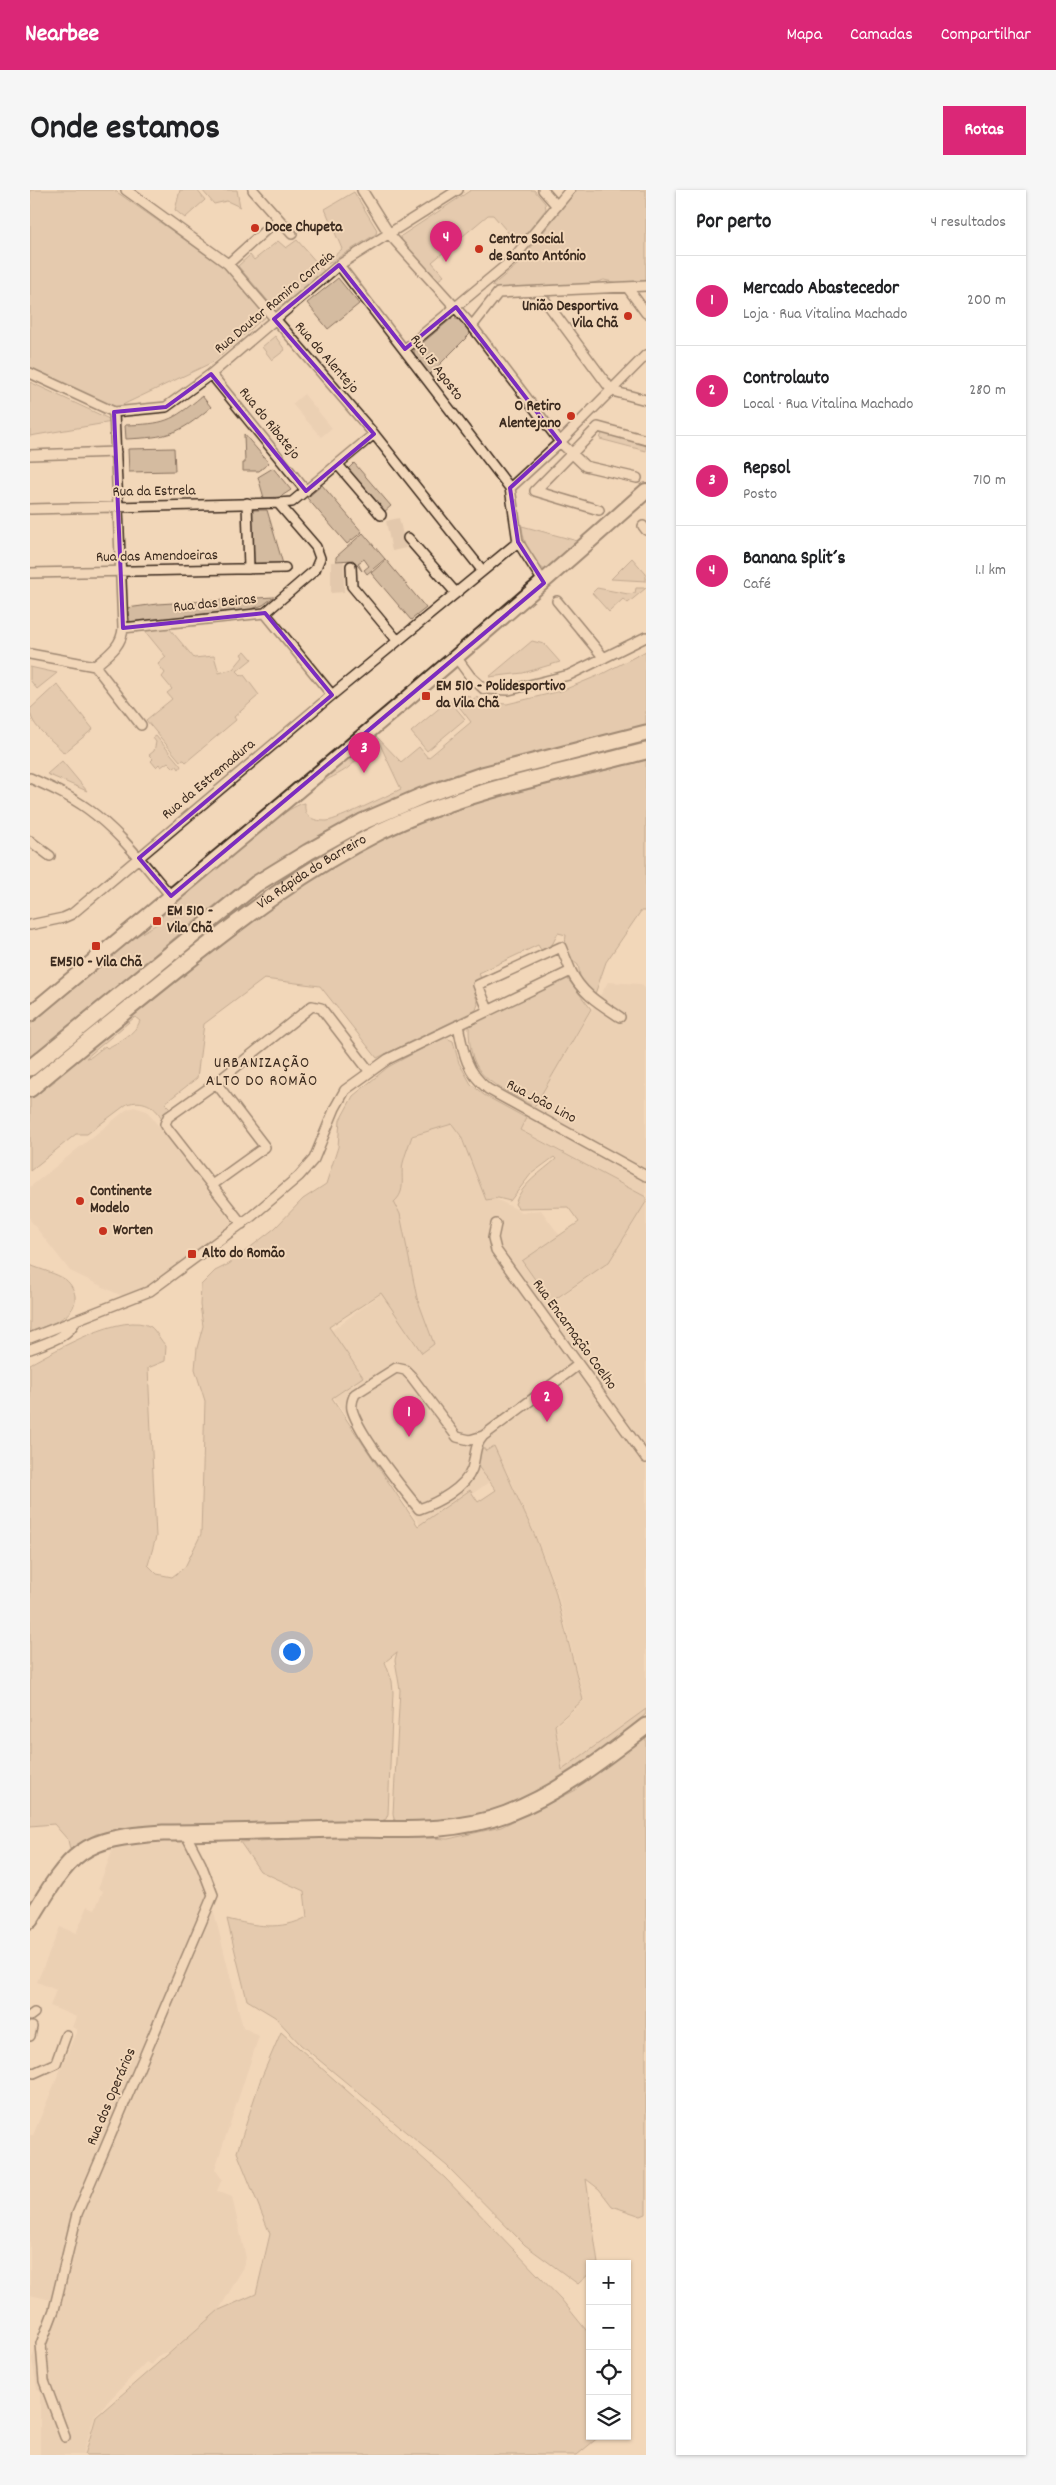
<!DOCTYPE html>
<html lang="pt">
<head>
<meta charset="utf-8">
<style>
	body { margin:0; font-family:Dekko,sans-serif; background:#f6f6f6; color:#202124 }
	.controls { position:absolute; right:15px; bottom:15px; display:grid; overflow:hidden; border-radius:0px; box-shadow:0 1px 4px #0004 }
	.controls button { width:45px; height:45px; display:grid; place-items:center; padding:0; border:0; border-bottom:1px solid #e0e0e0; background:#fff; color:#202124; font:25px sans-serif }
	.you { position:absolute; left:261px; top:1461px; width:18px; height:18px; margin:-12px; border:4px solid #fff; border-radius:50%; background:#1a73e8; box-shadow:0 0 0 8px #1a73e833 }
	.badge { display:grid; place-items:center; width:32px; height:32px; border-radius:50%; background:#db2777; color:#fff; font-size:16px; font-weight:700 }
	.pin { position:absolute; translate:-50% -41px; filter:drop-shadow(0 1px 2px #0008) }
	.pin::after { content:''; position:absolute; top:26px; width:18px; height:15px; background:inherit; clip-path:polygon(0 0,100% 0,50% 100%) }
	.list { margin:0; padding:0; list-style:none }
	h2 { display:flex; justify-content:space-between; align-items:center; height:65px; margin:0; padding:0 20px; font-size:21px }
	h2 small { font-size:16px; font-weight:400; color:#757577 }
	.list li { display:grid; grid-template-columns:32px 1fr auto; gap:15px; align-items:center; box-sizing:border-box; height:90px; padding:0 20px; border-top:1px solid #e0e0e0 }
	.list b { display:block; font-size:19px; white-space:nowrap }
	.list p { margin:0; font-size:16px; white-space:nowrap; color:#757577 }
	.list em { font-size:16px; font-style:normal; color:#757577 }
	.icon { flex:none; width:28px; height:28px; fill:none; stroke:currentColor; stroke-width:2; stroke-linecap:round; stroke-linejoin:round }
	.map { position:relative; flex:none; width:616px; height:2265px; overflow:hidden; border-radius:0px }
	header { display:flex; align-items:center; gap:30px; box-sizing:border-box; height:70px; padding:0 25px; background:#db2777; color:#fff }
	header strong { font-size:24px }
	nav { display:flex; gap:28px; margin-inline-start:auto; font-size:18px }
	.intro { display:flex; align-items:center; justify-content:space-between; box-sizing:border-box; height:120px; padding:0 30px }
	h1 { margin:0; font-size:35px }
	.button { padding:12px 22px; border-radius:0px; background:#db2777; color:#fff; font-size:18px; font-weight:700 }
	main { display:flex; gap:30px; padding:0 30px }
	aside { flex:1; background:#fff; border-radius:0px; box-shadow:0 1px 4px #0004 }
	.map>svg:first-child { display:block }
	.built { fill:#e3c8ac }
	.green { fill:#d4bba0; stroke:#88725f; fill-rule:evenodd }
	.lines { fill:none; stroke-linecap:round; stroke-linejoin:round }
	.minor-casing { stroke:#3b2a1e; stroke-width:12 }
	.secondary-casing { stroke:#3b2a1e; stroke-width:18 }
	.primary-casing { stroke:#3b2a1e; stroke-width:19 }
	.trunk-casing { stroke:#3b2a1e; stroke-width:19 }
	.minor { stroke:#f2d7b9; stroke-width:9 }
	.secondary { stroke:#f2d7b9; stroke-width:14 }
	.primary { stroke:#f2d7b9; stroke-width:15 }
	.trunk { stroke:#f2d7b9; stroke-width:15 }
	.marked { fill:none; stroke:#7b2cbf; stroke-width:4; stroke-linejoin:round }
	.poi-dot { fill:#c8321e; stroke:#f2d7b9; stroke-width:2 }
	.labels { text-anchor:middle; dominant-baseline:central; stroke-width:4; stroke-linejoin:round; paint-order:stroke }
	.poi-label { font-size:15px; font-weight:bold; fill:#3b2a1e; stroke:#f2d7b9; text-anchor:start }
	.street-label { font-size:15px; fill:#3b2a1e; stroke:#f2d7b9 }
	.neighbourhood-label { font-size:16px; letter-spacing:1px; fill:#3b2a1e; stroke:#f2d7b9 }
</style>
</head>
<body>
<header>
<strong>Nearbee</strong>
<nav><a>Mapa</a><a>Camadas</a><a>Compartilhar</a></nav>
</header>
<div class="intro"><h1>Onde estamos</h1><a class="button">Rotas</a></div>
<main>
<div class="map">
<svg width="616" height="2265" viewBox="0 0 616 2265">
	<rect width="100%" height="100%" fill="#f2d7b9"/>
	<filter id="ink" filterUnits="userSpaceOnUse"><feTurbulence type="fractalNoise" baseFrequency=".02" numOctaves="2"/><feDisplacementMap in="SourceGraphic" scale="10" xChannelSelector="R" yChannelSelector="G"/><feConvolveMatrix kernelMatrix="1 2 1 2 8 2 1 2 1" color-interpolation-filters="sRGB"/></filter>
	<g filter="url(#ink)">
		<path class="built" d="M274,204l28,34 -11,9 -29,-33z
			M369,328l7,30 -14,3 -6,-30z
			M314,371v31l-13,1v-31z
			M578,792l33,2 5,5v208l-126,-68 6,-11 -38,-20 6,-14 40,23z
			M104,917l13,4 89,117 -86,63 -22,8 -58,-28 -40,-51v-33l96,-77z
			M422,931l38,75 32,16 19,-2 19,26 -38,25 30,42 57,-41 37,-60v507l-84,61 -6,-44 28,-26 -27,-109 -21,-54 -30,-67 -83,59 -90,-133 24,-13 -26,-52 78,-58 -16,-74 13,-59z
			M152,1652l11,18 20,48 30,119 16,9 -44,133 7,10 -5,12 15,6 14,61 -5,14 -22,38 -48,41 -10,3 -10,11 -5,-3 -51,53 -12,40h-43v-63l-3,-3 -5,-30 19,-59 -21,-5v-160h3l44,-105 -5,-3 4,-10 -26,-11 6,-16 -19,-8 23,-55 16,6 12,-27 7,3 8,-18 -5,-3 17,-44z"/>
		<path class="green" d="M0,0h84l111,78 42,47 -54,47 -99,47 -84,-41z
			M150,0h17l8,10 -20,18 -10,-8z
			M172,0h35l3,17 -13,-6 -13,3z
			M441,0h63l11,13 1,6 -28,35 -25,-29h-5l-56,47 12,14 -6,4 -36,-38 -1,-6z
			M547,0h69v94h-24l-18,-4 -21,6 -82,4 -9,-4 25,-21z
			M324,2l23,38 -1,4 -48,30 -2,-1 16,-14 -17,-40z
			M267,50l27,31 -45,37 -4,1 -37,-43 12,-11 4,5 24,-19 8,7z
			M308,88l21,26 -31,25 -21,-26z
			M422,128l9,2 9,14 -41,41 -15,-18v-7z
			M245,146l10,14 -13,10 -10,-13z
			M0,192l77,36 5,4 -82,14z
			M172,206l9,11c-33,28 -43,30 -85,32l-1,-14c40,-1 46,-3 77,-29z
			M572,243l44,12v6l-46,-12z
			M214,244l25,29 -10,8h-16v-8h2z
			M144,258l1,23 -46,1 -1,-23z
			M324,273l37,43 -7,6h-4l-33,-42z
			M243,278l18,22 -11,7 -16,1 -6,-21z
			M292,295l40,47 -15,12 -40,-46z
			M222,320h15l16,54h-29z
			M492,336l59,16 -36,28c-14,-8 -22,-29 -23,-44z
			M333,343l22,26 -18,15 -3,-4 5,-4 -5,-7 -6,4 4,8 -9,-11 -17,1v-4z
			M602,368l14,16v7l-35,-2z
			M356,370l40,48 -15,12 -40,-47z
			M567,398l31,6 7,-1 1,-5h10l-18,15 -5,-4 -14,13 -17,-19z
			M244,407l-11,8 -17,6 -116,11 -3,-14 30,-4z
			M139,438l25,30 20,-2 5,17 14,-4 10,-12 -2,-3 4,-3 7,8 -15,12 5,5 2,-1 15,20 -25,22 2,3 -50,42 -2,-2 -4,1 -34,-41 26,-21 -5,-6 5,-4 -10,-12 3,-4 -7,-9 8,-7 -22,-27z
			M502,451l12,3 16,18 -37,11 -34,4z
			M616,461v77l-273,81 -53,26 -67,41 -51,39 -172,143v-33l103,-87 24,-14 11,-16c24,-19 113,-102 137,-105 -2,16 11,18 22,18 11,-1 61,-26 74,-32l-25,-53 25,26 18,-15 9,11 43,-36 -14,-18 11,-9 4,5 4,-3 12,6 19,1 54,-13 41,-17z
			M0,477l27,6 -20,16 -7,-9z
			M27,494l36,45 -29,24c-11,-14 -34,-25 -34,-44z
			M419,510l16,19 -38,32 -16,-19z
			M126,546l25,30 -2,3 -2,-3 -3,2 -6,-6 -7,5 -2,-3 -3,3 -5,-6 2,-2 -4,-4 5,-4 2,-9 -3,-4z
			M336,553c-9,26 -30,32 -53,43z
			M616,570v151h-5l-35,51 -11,32c-18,-10 -13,-13 -17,-29 -11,-8 -14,-17 -12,-30l-8,-2 -6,12 -11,5 -3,-5 -59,28 2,6 -7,11 4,14 -2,6 -99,48 -57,-72 -56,-7 -60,45 -7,54 -32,25 6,6 -9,10c-7,-14 -20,-20 -35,-15l-40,30h-11l-46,37v-73l15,-13 2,2 8,-6 -1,-3 174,-145 130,-83 79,-34 38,-13zM105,827l5,4c-5,13 -21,21 -33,27l-2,-2 -14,11 -5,1z
			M32,571l25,30 -40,-17z
			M537,788l24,31 -57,98c-42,-25 -66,-27 -65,-83l93,-45z
			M414,847l9,4 6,22 12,21 13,11 42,23 -6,12 126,67v5l-37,60 -58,40 -29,-41 57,-39 -11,-15 -50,1 -3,-4c6,-20 27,-32 41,-45l-2,-2 -23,17 -21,27 -12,-3 -12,2 -25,-64 -9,-12 -40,12c-3,9 -7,18 -9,27 -3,14 4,28 -9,39l6,12 17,84 17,46 -12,9 -41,-60 -52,34 34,50 -31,21 86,128 52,-36 8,12 18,-12 -19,-25 4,-20 5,6 8,-5 41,90 20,54 28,110 -28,25 7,45 84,-61v5c-55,45 -112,96 -186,106 -20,3 -41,2 -61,3l-5,-4 -1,-6 7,-123 -5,-30 2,-8 -12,10 7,19 1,11 -5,122 -2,5 -7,3 -255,6 -28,6 -26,15 -2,-9 -14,-16 -24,2v-462c25,-13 94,-54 121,-37 5,4 10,14 15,19l-1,15 -17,7 8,169 -8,28 9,9 15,3 13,-10 16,-33 4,-133 -10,-32 2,-21 6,-22 -3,-21 1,-20 14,-14 14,-7 46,-36 28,-29 23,-15 12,-37 2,-27 13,-24 35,-29z
			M0,1075c11,5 26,8 36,15 5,4 8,10 9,16 2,23 -29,29 -45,36z
			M616,1543v481l-5,2 -29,-10 -13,-17 -13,-10 12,85h-8v9l-12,11 -53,-39 -78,-79 -146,-121 -26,-28 -28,-17 -20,-81c28,7 54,12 80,-2l-3,-26 -44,-20 -20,-29 130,-7 78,4 53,-12 75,-37 -1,-5z
			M251,1842l164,146 116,121 29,36v101h10l-23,19h-492l11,-38 123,-107 37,-16 14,-60 -33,-82 23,-71z"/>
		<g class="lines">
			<g class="minor-casing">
				<path id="minor" d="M96,0l102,74 146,170 108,136
					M223,0l39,44
					M332,0l28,45 82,91 88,116 25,24 52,12
					M513,0l14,16
					M198,74l50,-45
					M309,75l171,223 8,54 26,41
					M597,97l19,26
					M508,101l74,100 34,9
					M442,136l26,-33 148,-7
					M375,159l106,-88 59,-71
					M0,183l84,39 52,-5 45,-33 128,-109 119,-75
					M181,184l95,117
					M84,222l9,216
					M0,265l86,-3
					M308,275l43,50
					M480,298l50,-46 86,-87
					M217,313l2,66
					M0,319l248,-6
					M569,320l-64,-19 63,-64 48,13
					M613,336l3,4
					M378,348l47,54
					M321,376l1,20 45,54
					M0,383l255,-5
					M527,411l47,57
					M235,423l67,82
					M0,464l65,12c13,-11 27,-20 28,-38l142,-15 50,-43 5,-12 -4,-11 -38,-44 14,-1 82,-68
					M426,467l14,19 14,13 25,1 60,-15 77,-38
					M65,476l46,59
					M0,588c20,9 40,18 58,31 33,24 56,56 83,87
					M0,651l20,15
					M0,735l33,-7 9,-4 260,-219 186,-153
					M541,781c10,22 29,33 49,46
					M428,835c5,26 8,47 30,64l158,87
					M182,995l53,-38 -49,-64
					M212,1034l-74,-95 -3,-5 3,-7 48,-34 96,-77 9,2 49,64
					M466,1034l-3,14 3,12 150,208
					M0,1148l120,-47 102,-75 47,-40 15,-17 21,-51 10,-18 43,-31 183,-88 -10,-24 -83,38 10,25
					M0,1159c17,-7 38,-11 46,-29
					M453,1246l-13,4 -13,-3 -46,-61 -6,-6 -9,-2 -41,26c-2,4 -4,10 -3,15 6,24 50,79 67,100 18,-6 46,-21 53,-40 4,-13 2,-23 11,-33l95,-71
					M0,1826l4,-3
					M0,1837h2l-2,9
					M0,1882l4,1 22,-10 10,-28
					M35,2247l-21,-56 -3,-37 13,-34 23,-96 136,-319 -12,-31 -16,-31"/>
			</g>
			<g class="secondary-casing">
				<path id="secondary" d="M0,824c207,-173 415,-343 616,-523"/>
			</g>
			<g class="primary-casing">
				<path id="primary" d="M0,1730c42,-69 50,-82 133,-87 60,0 119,-3 178,-4 54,0 113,5 165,-15 52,-20 96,-54 140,-88"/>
			</g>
			<g class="trunk-casing">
				<g id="trunk">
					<path d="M0,878l226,-184 52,-32 54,-30 60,-26 60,-21 164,-42"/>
					<path id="s1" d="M0,899c49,-41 99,-81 149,-121 64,-51 127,-99 200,-136 83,-41 178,-58 267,-81"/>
				</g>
			</g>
			<use href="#minor" class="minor"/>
			<use href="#secondary" class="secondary"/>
			<use href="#primary" class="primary"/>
			<use href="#trunk" class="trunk"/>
		</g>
	</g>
	<path d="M0 0H616V2265H0ZM309,75l66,84 51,-42 104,135 -50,46 8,54 26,41 -373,313 -32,-38 193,-163 -67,-82 -142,15 -9,-216 52,-5 45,-33 95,117 68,-57 -100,-115z" fill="#f2d7b9" fill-opacity=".55" fill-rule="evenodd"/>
	<path class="marked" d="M309,75l66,84 51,-42 104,135 -50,46 8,54 26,41 -373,313 -32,-38 193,-163 -67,-82 -142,15 -9,-216 52,-5 45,-33 95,117 68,-57 -100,-115z"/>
	<g class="poi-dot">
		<circle cx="225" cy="38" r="5"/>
		<circle cx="449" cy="59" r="5"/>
		<circle cx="598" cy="126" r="5"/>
		<circle cx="541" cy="226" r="5"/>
		<rect x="391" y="501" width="10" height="10" rx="2.5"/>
		<rect x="122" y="726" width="10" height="10" rx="2.5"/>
		<rect x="61" y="751" width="10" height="10" rx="2.5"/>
		<circle cx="50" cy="1011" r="5"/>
		<circle cx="73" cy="1041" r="5"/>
		<rect x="157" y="1059" width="10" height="10" rx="2.5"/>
	</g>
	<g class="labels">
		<g class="poi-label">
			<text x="235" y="38">Doce Chupeta</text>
			<text x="459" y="50">Centro Social<tspan x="459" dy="17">de Santo António</tspan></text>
			<text x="588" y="117" text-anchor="end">União Desportiva<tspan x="588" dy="17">Vila Chã</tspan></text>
			<text x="531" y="217" text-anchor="end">O Retiro<tspan x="531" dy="17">Alentejano</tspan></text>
			<text x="406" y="497">EM 510 - Polidesportivo<tspan x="406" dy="17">da Vila Chã</tspan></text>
			<text x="137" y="722">EM 510 -<tspan x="137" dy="17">Vila Chã</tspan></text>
			<text x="66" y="773" text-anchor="middle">EM510 - Vila Chã</text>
			<text x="60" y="1002">Continente<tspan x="60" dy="17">Modelo</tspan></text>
			<text x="83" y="1041">Worten</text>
			<text x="172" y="1064">Alto do Romão</text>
		</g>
		<g class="street-label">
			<text transform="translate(245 113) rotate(-40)">Rua Doutor Ramiro Correia</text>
			<text transform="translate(296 168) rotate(49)">Rua do Alentejo</text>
			<text transform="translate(406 178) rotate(53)">Rua 15 Agosto</text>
			<text transform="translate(239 234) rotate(51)">Rua do Ribatejo</text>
			<text transform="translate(124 302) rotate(-1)">Rua da Estrela</text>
			<text transform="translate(127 367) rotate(-1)">Rua das Amendoeiras</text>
			<text transform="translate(185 414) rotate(-6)">Rua das Beiras</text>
			<text transform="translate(179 590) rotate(-40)">Rua da Estremadura</text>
			<text stroke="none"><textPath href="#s1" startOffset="356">Via Rápida do Barreiro</textPath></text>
			<text transform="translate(511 912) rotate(28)">Rua João Lino</text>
			<text transform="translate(544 1145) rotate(54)">Rua Encarnação Coelho</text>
			<text transform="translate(82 1907) rotate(-67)">Rua dos Operários</text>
		</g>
		<g class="neighbourhood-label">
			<text x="232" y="873">URBANIZAÇÃO<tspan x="232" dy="18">ALTO DO ROMÃO</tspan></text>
		</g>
	</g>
</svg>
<div class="controls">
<button>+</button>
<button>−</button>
<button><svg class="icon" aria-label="locate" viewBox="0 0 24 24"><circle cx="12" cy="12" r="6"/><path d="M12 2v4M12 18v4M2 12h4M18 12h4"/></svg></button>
<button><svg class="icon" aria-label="layers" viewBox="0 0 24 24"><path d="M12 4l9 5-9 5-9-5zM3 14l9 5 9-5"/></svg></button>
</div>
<div class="you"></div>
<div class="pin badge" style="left:379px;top:1247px">1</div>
<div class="pin badge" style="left:517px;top:1232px">2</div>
<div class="pin badge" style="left:334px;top:583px">3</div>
<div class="pin badge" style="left:416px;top:72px">4</div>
</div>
<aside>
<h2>Por perto<small>4 resultados</small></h2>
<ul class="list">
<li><span class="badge">1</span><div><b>Mercado Abastecedor</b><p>Loja · Rua Vitalina Machado</p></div><em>200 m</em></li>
<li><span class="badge">2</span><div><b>Controlauto</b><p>Local · Rua Vitalina Machado</p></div><em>280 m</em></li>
<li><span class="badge">3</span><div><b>Repsol</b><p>Posto</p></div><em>710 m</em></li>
<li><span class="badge">4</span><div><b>Banana Split´s</b><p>Café</p></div><em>1.1 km</em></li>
</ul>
</aside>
</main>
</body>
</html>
